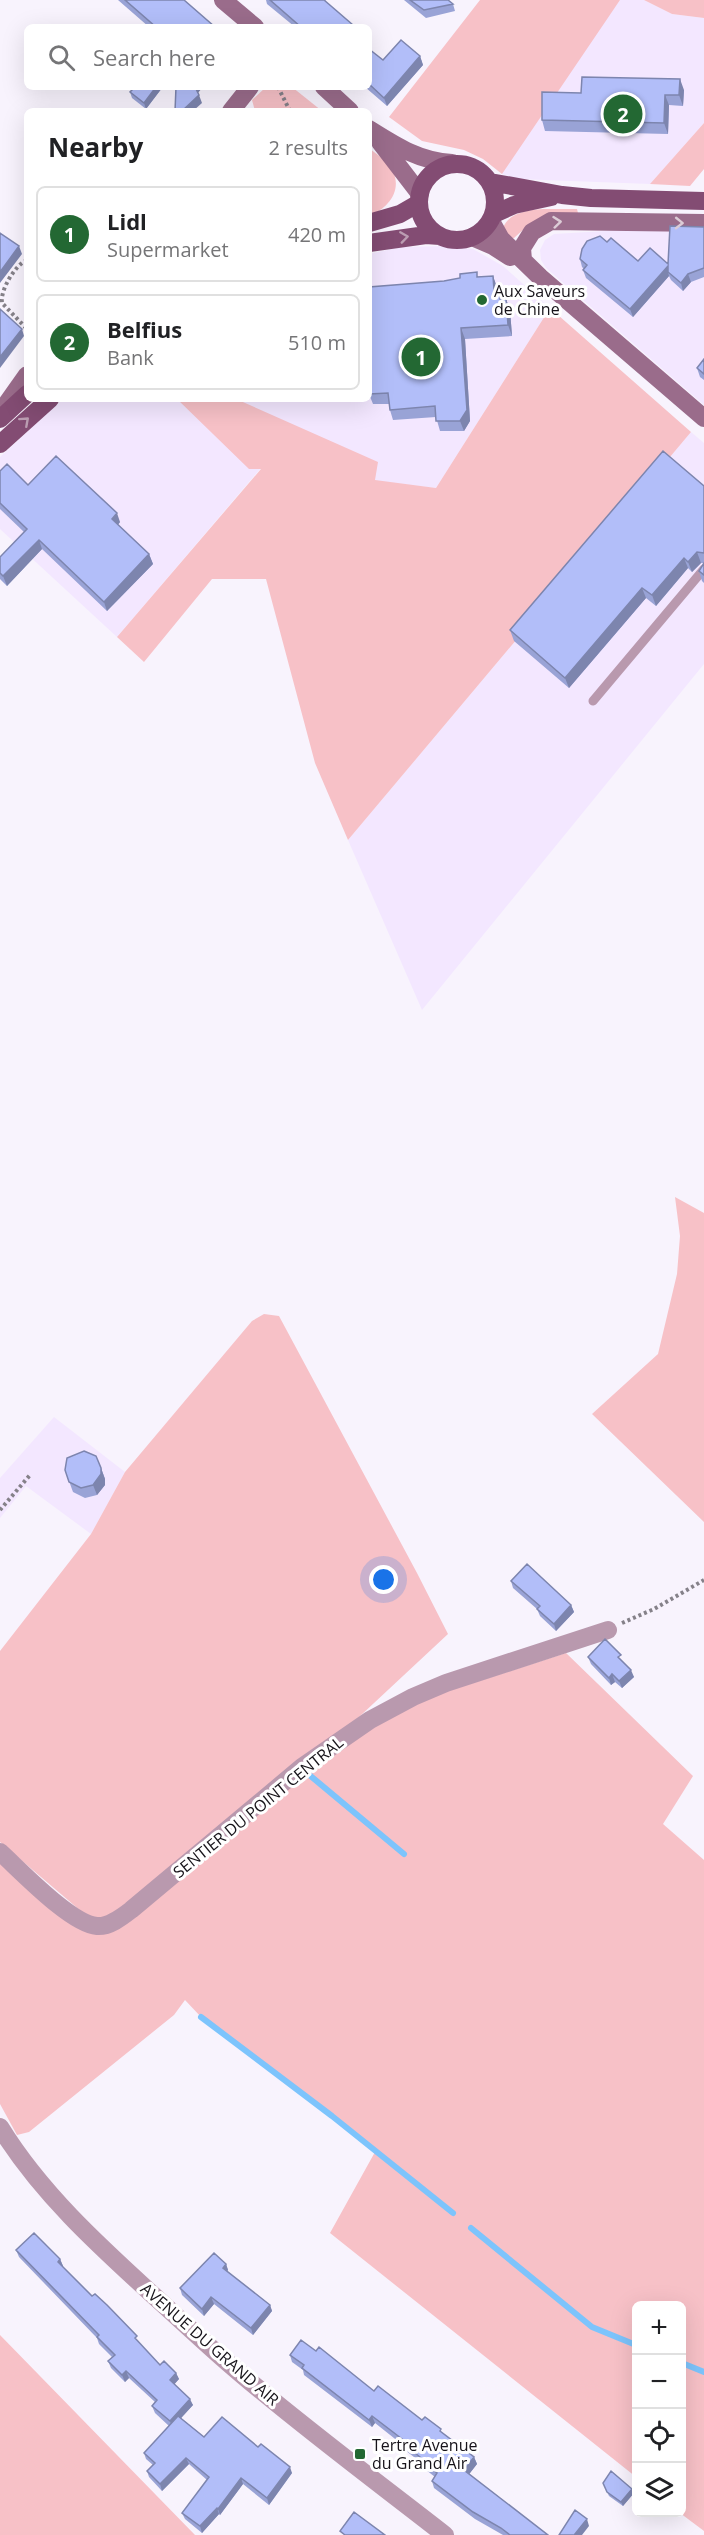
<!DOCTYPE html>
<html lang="en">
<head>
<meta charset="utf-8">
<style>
	body { margin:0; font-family:"Open Sans",sans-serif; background:#f6f6f6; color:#202124 }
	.controls { position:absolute; right:18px; bottom:18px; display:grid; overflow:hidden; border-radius:9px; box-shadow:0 6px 24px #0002 }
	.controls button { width:54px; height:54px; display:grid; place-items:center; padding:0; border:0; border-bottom:2px solid #e0e0e0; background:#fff; color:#202124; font:30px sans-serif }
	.you { position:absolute; left:384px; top:1580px; width:21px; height:21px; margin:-15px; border:4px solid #fff; border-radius:50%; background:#1a73e8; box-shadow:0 0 0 9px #1a73e833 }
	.badge { display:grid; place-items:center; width:39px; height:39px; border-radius:50%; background:#236833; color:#fff; font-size:20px; font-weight:700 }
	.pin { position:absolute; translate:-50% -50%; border:3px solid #fff; box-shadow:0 2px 6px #0006 }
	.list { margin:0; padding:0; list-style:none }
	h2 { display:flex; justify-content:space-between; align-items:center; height:78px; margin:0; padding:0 24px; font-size:26px }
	h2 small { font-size:20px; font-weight:400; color:#757577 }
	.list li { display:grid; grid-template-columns:39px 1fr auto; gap:18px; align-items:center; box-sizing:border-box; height:96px; margin:0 12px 12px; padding:0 12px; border:2px solid #e0e0e0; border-radius:9px }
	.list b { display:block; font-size:22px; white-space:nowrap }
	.list p { margin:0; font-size:20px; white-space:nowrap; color:#757577 }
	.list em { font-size:20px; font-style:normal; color:#757577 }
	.icon { flex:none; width:33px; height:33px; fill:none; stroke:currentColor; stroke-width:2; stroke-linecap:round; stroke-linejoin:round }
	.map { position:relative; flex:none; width:704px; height:2535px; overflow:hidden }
	.search { position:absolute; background:#fff; box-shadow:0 6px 24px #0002; left:24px; top:24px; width:348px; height:66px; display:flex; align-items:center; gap:15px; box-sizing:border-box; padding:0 21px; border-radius:9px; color:#757577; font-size:22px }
	.panel { position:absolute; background:#fff; box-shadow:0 6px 24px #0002; left:24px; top:108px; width:348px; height:294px; border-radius:9px }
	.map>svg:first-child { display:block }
	.built { fill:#f3e7ff }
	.green { fill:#f7c1c7 }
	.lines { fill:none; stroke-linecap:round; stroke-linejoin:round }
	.stream { stroke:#7dc4fc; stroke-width:6 }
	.path { stroke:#858189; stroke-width:4; stroke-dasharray:3 3; stroke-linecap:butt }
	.lane { stroke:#b999ae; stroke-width:9 }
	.street { stroke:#b999ae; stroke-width:18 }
	.secondary { stroke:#9a6c8b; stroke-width:18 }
	.primary { stroke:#834c73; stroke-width:18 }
	.wall { fill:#99a3d6 }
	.shaded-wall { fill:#7d85ae }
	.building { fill:#b2bef9; stroke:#7d85ae; stroke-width:1.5 }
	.oneway { stroke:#dcccd6 }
	.oneway2 { stroke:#bb9db2 }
	.poi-dot { fill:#236833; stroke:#fff; stroke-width:2 }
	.labels { text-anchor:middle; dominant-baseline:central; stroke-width:6; stroke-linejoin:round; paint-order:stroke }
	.poi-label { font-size:16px; fill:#161319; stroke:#fff; text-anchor:start }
	.street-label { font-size:16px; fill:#161319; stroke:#fff }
</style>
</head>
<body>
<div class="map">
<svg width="704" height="2535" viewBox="0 0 704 2535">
	<rect width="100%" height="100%" fill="#f8f3fd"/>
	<path class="built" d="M620,0h24l28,14 32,4v105l-54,61 -132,-5 -16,-5 -4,-6z
		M704,229v176l-158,-137 -5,-8 -1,-10 5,-10 9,-6 69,-4z
		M446,246l27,3 30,17 47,42 -114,180 -175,-20 -144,169 -117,-108v-72l63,-58h306v-145l32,-7z
		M691,432l13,11v221l-282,346 -74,-170z
		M54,1417l71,55 -34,62 -65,-48 -26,32v-40z"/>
	<path class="green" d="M480,0h140l-118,174 -19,-15 -19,-9 -42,-9 -33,-24z
		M644,0h60v18l-32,-4z
		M266,87h26l30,24h-67l-3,-11z
		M704,123v46l-14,17 -40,-2z
		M369,148c7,6 17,12 22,19 13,22 -2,41 -22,49z
		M544,209h33l1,4 -53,15 -11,10h-5l-6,-10c6,-16 26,-18 41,-19z
		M550,308l141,124 -343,408 -33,-77 -49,-184h-54l-68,83 -27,-25 144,-168h-12l-72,-70h59l142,63 -3,18 61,8z
		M675,1197l29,16v309l-112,-108 66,-60 19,-80 3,-38z
		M264,1314l15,2 138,257 31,61 -104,97 -232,186 -23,1 -89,-76v-191l91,-117 34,-62 127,-151z
		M566,1653l127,123 -30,48 41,36v671l-24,-18 2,-207h-46v171l-306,-244 45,-81 -174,-135 -16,-17 -11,15 -145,117 -12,3 -17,-31v-241l98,69 209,-159 57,-40 59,-34z
		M0,2335l195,200h-195z"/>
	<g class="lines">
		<path class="stream" d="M307,1773l97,81
			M201,2017l131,99 121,97
			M471,2228l121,99 44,18
			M682,2363l22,9"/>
		<path class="path" d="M278,87l12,24
			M27,260c-12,5 -27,30 -25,43l25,26
			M0,1510l30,-35
			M622,1623l32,-14 50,-29"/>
		<path class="lane" d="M593,701l111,-132"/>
		<path class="street" d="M0,1852c21,19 71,72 97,74 12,1 25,-9 34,-16l171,-143 68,-47 43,-23 33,-14 162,-53
			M0,2127c40,65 97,117 153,168 29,26 58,54 88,79 66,56 136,108 204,161"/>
		<path class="secondary" d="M223,0l32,27
			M324,87l26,24
			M231,111l19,-24
			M369,129c27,17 50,32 83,34
			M380,142l40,52
			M491,221l10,18 39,38 164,141
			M472,237l21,9 17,11
			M523,260l-1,-12 10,-16 19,-11 153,2
			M0,413l27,-38"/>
		<path class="primary" d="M419 202a38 38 0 1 1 76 0a38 38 0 1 1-76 0Z
			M490,182l72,13 29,3 113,3
			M494,214l20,-9 37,-8
			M369,223l31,-9 19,-11
			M369,243l57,-8 14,1
			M0,419l27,-25
			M0,444l50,-45"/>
	</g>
	<path class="wall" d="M118,0h66l31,27h-66z
		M266,0h60l-1,1 29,26h-59l-28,-23z
		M404,0h44l5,4 2,7 -29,7z
		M369,49l14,11 37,-4 3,9 -36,41 -22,-19h4z
		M162,88l-16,21 -14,-11 -2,-6z
		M684,90l-1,16 -14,-1 -1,29 -123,-3 -3,-11 39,-27z
		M704,227v50l-13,5 -8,9 -12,-11 -2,-4 -36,41 -47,-39 -3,-8 1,-1 -2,-2 -2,-8 27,-17 31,19 30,3z
		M493,276l4,13h3l3,10h3l4,11 2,26 -47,3 5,82 -6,10h-24l-4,-14 -43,3 -3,-10 -1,-6h-16l-4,-10 110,-117z
		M704,359v21l-4,-3 -3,-9z
		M0,471l28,14 92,37 -2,3 31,29 4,10 -46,47 -65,-62 -35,37 -7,-7v-22l24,-25 -24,-23z
		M704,486v77h-3l-9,9 -4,-4 -32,38 -10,-8 -77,90 -55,-47 -4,-11z
		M704,563v20l-2,-2 -3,-10z
		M101,1468l4,11v6l-8,10 -12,3 -12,-6 -8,-22z
		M511,1581l60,24 3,7 -18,19 -16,-15 -3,-7 -24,-21z
		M588,1657l35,5 11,15 -12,11 -7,-6 -4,3 -20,-21z
		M16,2250l44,9 3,7h-1l77,77 21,22 16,8 3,6 -5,5 19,21 -12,13 23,19 54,10 34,26 -23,32 -26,-21 -23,31 -1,-1 -17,19 -17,-14 -3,-6 25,-33 -18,-16 -27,27 -13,-14 -2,-6 6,-6 -7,-6 -2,-6 25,-27 -14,-13 -3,-7 3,-4 -26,-24 -4,4 -14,-14 -3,-7 4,-4 -13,-13 -2,-6 -78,-81z
		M226,2264l2,6 -1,1 43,34 2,6 -19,24 -39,-31 -10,12 -22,-21 -2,-7z
		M316,2351l58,40 69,43 31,23 3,7 -8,10 79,61h-45l-28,-16 -41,-31 -2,-7 3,-4 -14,-11 -3,-6 -12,-9 -2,-5 -29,-23 -3,4 -68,-52 -1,-5 -11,-8 -2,-7z
		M603,2483l29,6 2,4 -11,13 -14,-10z"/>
	<path class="shaded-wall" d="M420,56l3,9 -36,41 -3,-8z
		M680,79l4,11 -1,16 -4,-11z
		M156,87h5l1,1 -16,21 -2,-6z
		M195,87h8l-6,7z
		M199,95l3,8 -9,8h-11z
		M665,95l4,10 -1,29 -4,-11z
		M19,246l3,8 -22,29v-11z
		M668,266v6l1,4 -36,41 -3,-8z
		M688,274l3,8 -8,9 -2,-8z
		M493,276l4,11 1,13 -4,-10z
		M506,299l4,11 2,26 -4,-11z
		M461,328l4,11 5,82 -6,10 -4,-10z
		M22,329l2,7 -24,32v-11z
		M117,513l3,9 -5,6 -3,-9z
		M39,540l3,9 -35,37 -4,-10z
		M697,552l4,11 -9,9 -4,-10z
		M149,554l4,10 -46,47 -3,-9z
		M684,558l4,10 -32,38 -4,-11z
		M642,588l4,10 -77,90 -4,-10z
		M101,1468l4,11v6l-8,10 -4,-10z
		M571,1605l3,7 -18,19 -2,-7z
		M631,1670l3,7 -12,11 -3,-7z
		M612,1674l3,8 -4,3 -2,-7z
		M60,2259l3,7 -3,3 -2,-7z
		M226,2264l2,6 -3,4 -2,-6z
		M211,2297l3,7 -10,12 -2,-7z
		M270,2305l2,6 -19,24 -2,-7z
		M126,2371l3,7 -4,4 -3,-7z
		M176,2373l3,6 -7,8 -2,-7z
		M190,2399l3,6 -21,23 -2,-7z
		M372,2416l3,7 -3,4 -3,-7z
		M474,2457l3,7 -10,13 -3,-7z
		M186,2458l3,6 -27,27 -2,-7z
		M290,2467l2,6 -23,32 -2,-7z
		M241,2478l2,6 -23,31 -2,-6z
		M632,2489l2,4 -11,13 -2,-4z
		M217,2508l2,6 -17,19 -2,-7z
		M587,2519l2,7 -7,9h-7v-1z"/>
	<path class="building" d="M125,0h59l31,27h-59z
		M270,0h54l29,25 -2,2h-50z
		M410,0h38l5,4 -29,6z
		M401,40l19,16 -36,42 -15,-14v-35l14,11z
		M582,77l98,2 -1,16h-14l-1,28 -122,-3v-28l39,1z
		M135,87h21l-12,16 -14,-11z
		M176,87h19l4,8 -17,16h-7z
		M670,226l34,1v41l-16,6 -7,9 -13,-11v-6l-38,43 -47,-39 4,-5 -7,-6 2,-10 5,-8 13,-5 7,6 4,-4 27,23 12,-13 18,16z
		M0,233l19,13 -19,26z
		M477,272v5l16,-1 1,14 6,-1v10h6l2,26 -47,3 6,82 -7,11h-24l-1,-15 -45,4 -2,-17 -19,1v-107l75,-6 16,-3v-4z
		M0,309l22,20 -22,28z
		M704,359v15l-7,-6z
		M663,451l41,35v67l-7,-1 -9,10 -4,-4 -32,37 -10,-7 -77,90 -55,-48z
		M56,456l61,57 -5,6 37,35 -45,48 -65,-62 -36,36 -3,-3v-16l27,-28 -27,-26v-32l7,-7 21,21z
		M704,563v12l-5,-4z
		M84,1451l12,5 5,12v6l-8,11 -12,3 -12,-6 -4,-12 2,-12z
		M527,1564l44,41 -17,19 -17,-15 3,-3 -29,-25z
		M605,1639l16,16 -3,2 13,13 -12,11 -7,-7 -3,4 -21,-21z
		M34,2233l26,26 -2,3 34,34 3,-2 12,11 30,31 -2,2 25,27 4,-4 12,12 -6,7 20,19 -20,22 -18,-15 5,-6 -31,-29 -4,4 -14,-14 7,-6 -18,-18 2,-2 -83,-85z
		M214,2253l12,11 -3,4 47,37 -19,23 -40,-31 -9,12 -22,-21z
		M301,2340l15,11 3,-4 55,44 4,-5 44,34 3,-3 16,12 -1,2 34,26 -10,13 84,65h-38l-9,-7 -28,-16 -41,-31 5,-8 -19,-14 2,-2 -16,-13 2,-2 -34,-26 -3,4 -67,-52 2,-3 -14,-10z
		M178,2416l26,21 18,-20 36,30 3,-3 29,23 -23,31 -26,-20 -23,31 -1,-1 -17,18 -18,-13 27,-36 -23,-19 -26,26 -13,-13 8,-8 -11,-10z
		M611,2471l21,18 -11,13 -14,-10 -4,-9z
		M575,2510l12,9 -12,15 1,1h-17z
		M354,2512l31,23h-40l-5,-4z"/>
	<defs><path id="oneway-chevron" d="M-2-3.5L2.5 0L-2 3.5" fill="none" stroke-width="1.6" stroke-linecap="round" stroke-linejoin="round" transform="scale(1.5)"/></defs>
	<g class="oneway">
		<use href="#oneway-chevron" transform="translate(557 222) rotate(-6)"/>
		<use href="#oneway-chevron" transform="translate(679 223) rotate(1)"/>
	</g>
	<g class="oneway2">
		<use href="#oneway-chevron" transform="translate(404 237) rotate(-8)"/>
		<use href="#oneway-chevron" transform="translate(25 421) rotate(-42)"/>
	</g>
	<g class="poi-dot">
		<circle cx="482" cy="300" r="6"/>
		<rect x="354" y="2448" width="12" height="12" rx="3"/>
	</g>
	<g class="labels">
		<g class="poi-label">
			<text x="494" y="291">Aux Saveurs<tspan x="494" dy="18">de Chine</tspan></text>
			<text x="372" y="2445">Tertre Avenue<tspan x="372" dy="18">du Grand Air</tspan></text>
		</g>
		<g class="street-label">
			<text transform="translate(258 1807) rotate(-39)">SENTIER DU POINT CENTRAL</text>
			<text transform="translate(210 2344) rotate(41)">AVENUE DU GRAND AIR</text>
		</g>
	</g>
</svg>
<div class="controls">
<button>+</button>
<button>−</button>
<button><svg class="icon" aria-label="locate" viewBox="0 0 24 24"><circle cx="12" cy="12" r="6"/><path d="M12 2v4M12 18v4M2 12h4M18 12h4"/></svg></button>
<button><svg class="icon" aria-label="layers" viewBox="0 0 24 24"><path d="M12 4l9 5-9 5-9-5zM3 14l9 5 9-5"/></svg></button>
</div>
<div class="you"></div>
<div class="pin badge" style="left:421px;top:357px">1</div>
<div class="pin badge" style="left:623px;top:114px">2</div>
<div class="search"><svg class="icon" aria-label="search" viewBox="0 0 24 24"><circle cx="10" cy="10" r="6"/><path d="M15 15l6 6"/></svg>Search here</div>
<section class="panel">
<h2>Nearby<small>2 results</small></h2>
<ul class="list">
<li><span class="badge">1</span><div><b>Lidl</b><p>Supermarket</p></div><em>420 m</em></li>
<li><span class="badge">2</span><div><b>Belfius</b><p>Bank</p></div><em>510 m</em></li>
</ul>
</section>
</div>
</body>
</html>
